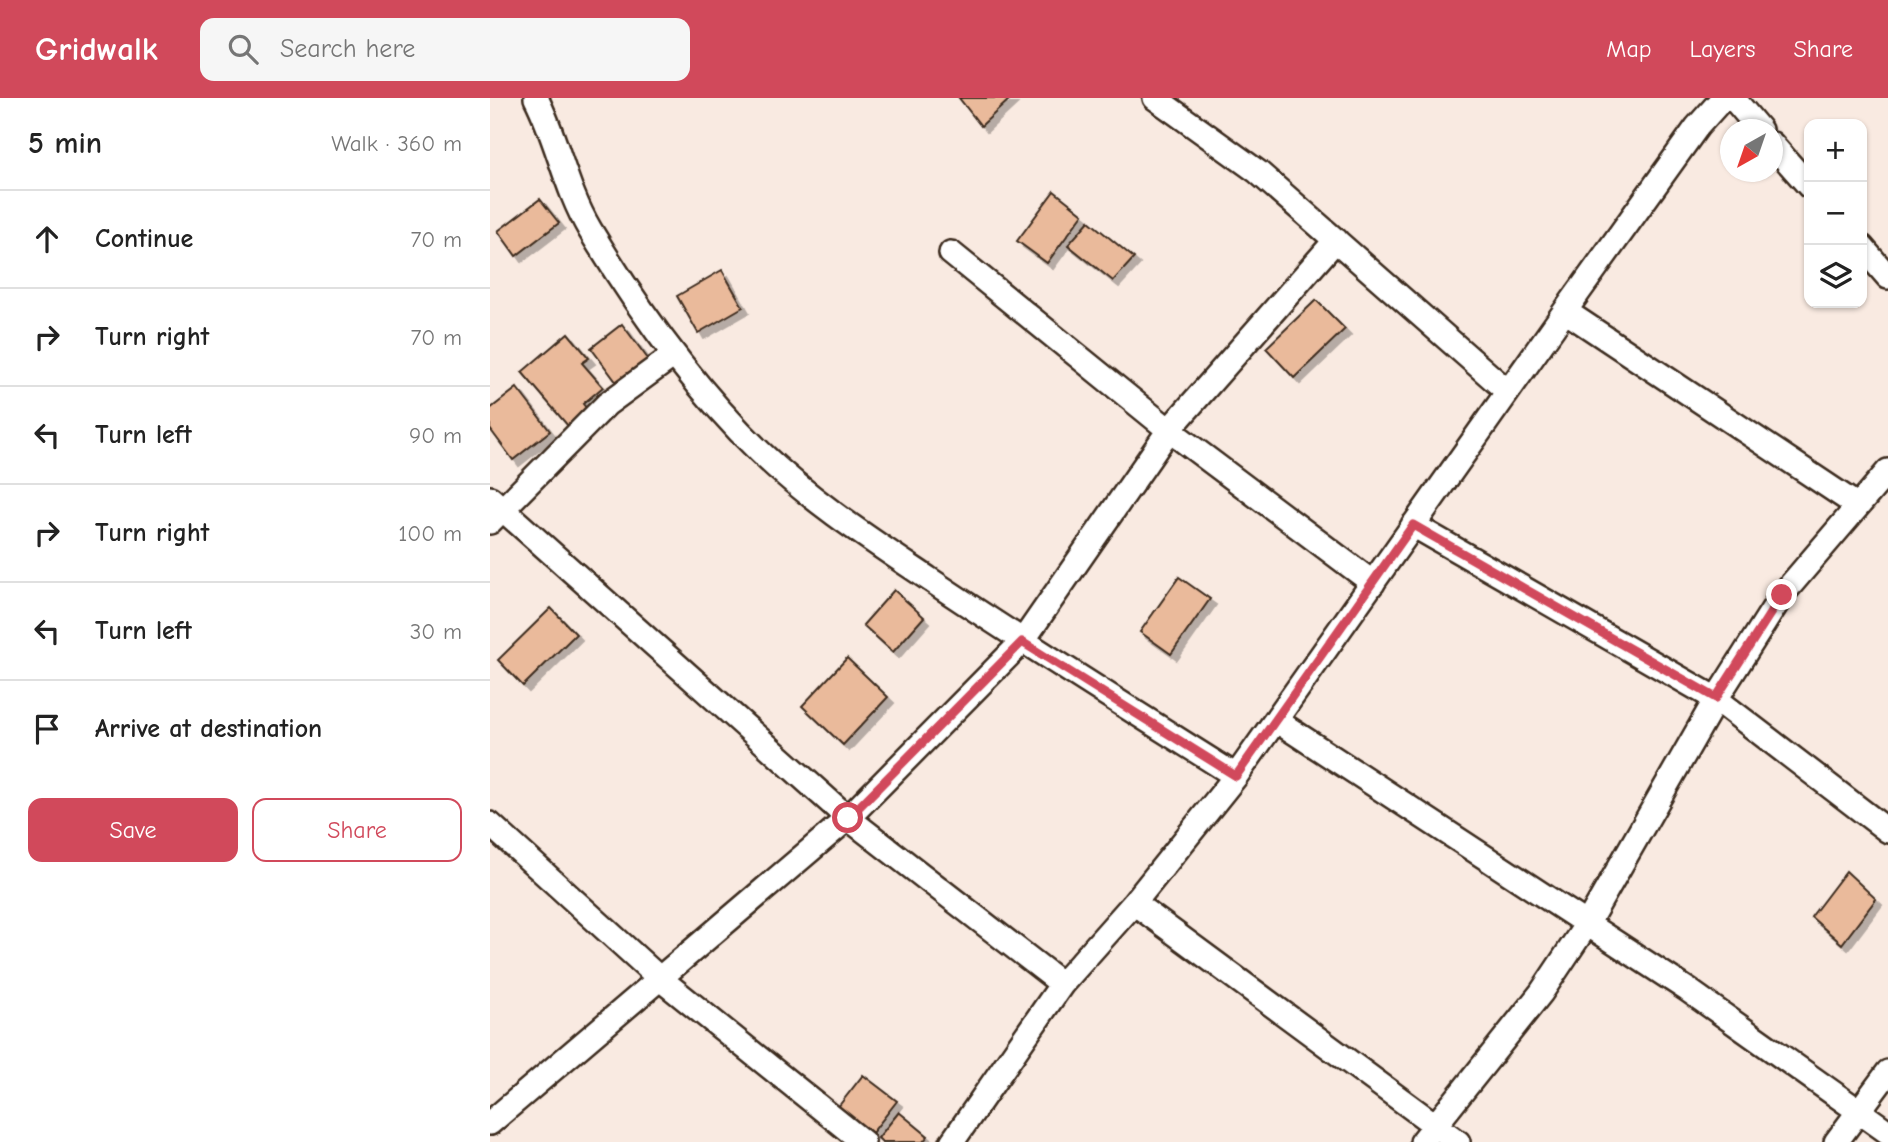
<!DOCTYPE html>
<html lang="en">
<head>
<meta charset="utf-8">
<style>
	body { margin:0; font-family:"Comic Neue",sans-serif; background:#f6f6f6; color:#222 }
	.controls { position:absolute; right:21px; top:21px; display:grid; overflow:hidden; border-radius:14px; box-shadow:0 2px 5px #0004 }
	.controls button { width:63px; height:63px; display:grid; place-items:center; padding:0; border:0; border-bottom:2px solid #e0e0e0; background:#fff; color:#222; font:35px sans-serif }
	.compass { position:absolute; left:1230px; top:21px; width:63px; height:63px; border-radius:50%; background:#fff; box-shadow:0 2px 5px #0004; rotate:220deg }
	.stop { position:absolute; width:21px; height:21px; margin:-16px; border:5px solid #d1495b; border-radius:50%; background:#fff }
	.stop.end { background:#d1495b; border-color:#fff; box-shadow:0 2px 7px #0008 }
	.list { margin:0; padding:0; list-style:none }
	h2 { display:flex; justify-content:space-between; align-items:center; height:91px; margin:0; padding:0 28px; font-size:30px }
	h2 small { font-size:23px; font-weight:400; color:#767676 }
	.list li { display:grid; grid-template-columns:46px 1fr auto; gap:21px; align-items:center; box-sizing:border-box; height:98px; padding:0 28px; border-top:2px solid #e0e0e0 }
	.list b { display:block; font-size:26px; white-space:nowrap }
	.list em { font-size:23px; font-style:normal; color:#767676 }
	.actions { display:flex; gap:14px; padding:21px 28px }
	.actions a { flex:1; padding:16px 0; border:2px solid #d1495b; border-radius:14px; text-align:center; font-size:24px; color:#d1495b }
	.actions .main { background:#d1495b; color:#fff }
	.icon { flex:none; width:38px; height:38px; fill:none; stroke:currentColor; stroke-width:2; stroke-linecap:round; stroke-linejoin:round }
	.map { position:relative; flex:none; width:1398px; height:1044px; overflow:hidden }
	header { display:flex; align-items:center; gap:42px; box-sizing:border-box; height:98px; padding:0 35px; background:#d1495b; color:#fff }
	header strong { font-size:33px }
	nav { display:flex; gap:38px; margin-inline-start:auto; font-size:24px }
	.search { width:490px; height:63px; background:#f6f6f6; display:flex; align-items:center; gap:18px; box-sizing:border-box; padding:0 24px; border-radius:14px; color:#767676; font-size:26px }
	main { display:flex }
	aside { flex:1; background:#fff }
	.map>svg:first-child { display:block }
	.building { fill:#eaba9b; stroke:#3b2a1e; stroke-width:2; filter:url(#shadow) }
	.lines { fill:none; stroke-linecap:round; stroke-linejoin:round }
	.minor-casing { stroke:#3b2a1e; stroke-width:28 }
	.minor { stroke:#fff; stroke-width:23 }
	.route { stroke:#d1495b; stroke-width:9 }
</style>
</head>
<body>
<header>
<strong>Gridwalk</strong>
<div class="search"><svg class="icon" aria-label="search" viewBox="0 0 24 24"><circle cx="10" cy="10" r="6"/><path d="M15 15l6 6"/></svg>Search here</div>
<nav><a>Map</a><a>Layers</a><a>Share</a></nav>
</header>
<main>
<aside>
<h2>5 min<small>Walk · 360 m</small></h2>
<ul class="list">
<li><svg class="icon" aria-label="ahead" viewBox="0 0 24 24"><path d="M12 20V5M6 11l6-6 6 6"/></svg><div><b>Continue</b></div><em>70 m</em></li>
<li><svg class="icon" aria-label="right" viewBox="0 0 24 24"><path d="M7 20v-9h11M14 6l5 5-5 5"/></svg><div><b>Turn right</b></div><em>70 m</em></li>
<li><svg class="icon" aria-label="left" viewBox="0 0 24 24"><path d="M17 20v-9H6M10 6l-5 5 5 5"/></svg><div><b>Turn left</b></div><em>90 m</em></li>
<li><svg class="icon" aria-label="right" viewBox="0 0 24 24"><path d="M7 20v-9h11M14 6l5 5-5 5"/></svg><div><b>Turn right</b></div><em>100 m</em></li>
<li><svg class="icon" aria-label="left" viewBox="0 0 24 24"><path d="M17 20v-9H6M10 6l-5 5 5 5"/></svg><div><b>Turn left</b></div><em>30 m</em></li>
<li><svg class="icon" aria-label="arrive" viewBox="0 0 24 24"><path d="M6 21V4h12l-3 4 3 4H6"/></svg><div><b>Arrive at destination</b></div></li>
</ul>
<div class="actions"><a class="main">Save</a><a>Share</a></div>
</aside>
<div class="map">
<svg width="1398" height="1044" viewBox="0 0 1398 1044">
	<defs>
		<filter id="shadow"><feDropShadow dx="6" dy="6" stdDeviation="0" flood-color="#0004"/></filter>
	</defs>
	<rect width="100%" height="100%" fill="#f9eae1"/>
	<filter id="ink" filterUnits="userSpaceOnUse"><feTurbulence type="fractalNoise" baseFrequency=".0143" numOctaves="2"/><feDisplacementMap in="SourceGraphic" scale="14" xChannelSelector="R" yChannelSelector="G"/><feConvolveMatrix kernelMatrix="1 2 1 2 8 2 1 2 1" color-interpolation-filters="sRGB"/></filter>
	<g filter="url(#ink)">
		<path class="building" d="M469,0h52l-30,28z
			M564,93l29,23 -36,49 -30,-22z
			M50,101l19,24 -43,33 -18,-25z
			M599,123l45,37 -21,23 -45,-36z
			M232,172l21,37 -45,26 -21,-37z
			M826,202l29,29 -51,49 -28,-30z
			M132,226l29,39 -31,24 -29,-39z
			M78,235l21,25 -7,5 21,24 -20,17 4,5 -19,17 -46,-54z
			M27,290l33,43 -37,29 -23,-31v-20z
			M689,479l31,22 -39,55 -31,-22z
			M404,492l30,27 -31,35 -30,-27z
			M61,510l25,26 -53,52 -25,-26z
			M357,560l41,39 -45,48 -41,-39z
			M1356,773l30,28 -34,45 -31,-27z
			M373,977l34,26 -25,32 -34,-26z
			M409,1014l29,24 -5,6h-41l-4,-4z"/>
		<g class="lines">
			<g class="minor-casing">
				<path id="minor" d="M46,0c22,43 29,90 54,132 47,78 104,158 170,222 51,49 111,88 169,127 101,68 204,132 307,197
					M665,0l103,74 249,219
					M1243,0l27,32
					M1282,46l37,42
					M1372,149l26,30
					M461,155l218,177 204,153
					M1075,213l293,195
					M0,400l358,320 214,166
					M0,424l117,-118 67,-49
					M923,427l303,174 172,132
					M787,623l411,269 200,142
					M0,726l168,153 205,165
					M644,805l324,239
					M0,1025l358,-305 174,-176 147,-212 167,-190
					M462,1044l110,-158 72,-81 102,-127 329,-465 132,-184 26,-29
					M932,1044l119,-149 46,-69 129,-225 66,-104 106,-124
					M1346,1044l52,-70"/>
			</g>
			<use href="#minor" class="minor"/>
		</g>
	</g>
	<g class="lines" filter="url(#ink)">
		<path class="route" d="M358,720l174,-176 214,134 177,-251 303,173 66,-103"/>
	</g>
</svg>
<div class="controls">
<button>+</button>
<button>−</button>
<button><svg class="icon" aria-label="layers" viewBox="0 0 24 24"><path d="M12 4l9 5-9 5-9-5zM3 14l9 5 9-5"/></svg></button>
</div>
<svg class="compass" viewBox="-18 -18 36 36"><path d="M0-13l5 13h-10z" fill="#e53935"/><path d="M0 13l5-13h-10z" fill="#767676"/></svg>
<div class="stop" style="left:358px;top:720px"></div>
<div class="stop end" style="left:1292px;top:497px"></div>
</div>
</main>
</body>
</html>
